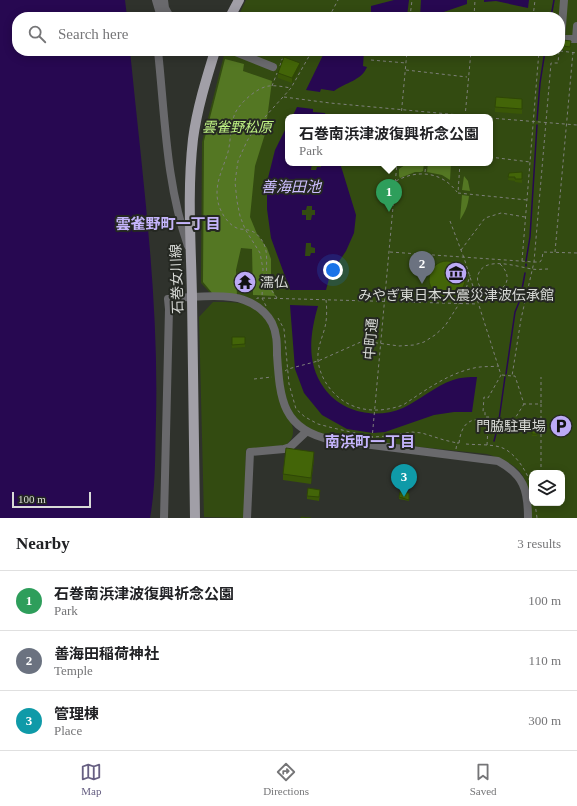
<!DOCTYPE html>
<html lang="en">
<head>
<meta charset="utf-8">
<style>
	body { margin:0; font-family:"Times New Roman","Noto Sans JP",serif; background:#f2f2f2; color:#202124 }
	.controls { position:absolute; right:12px; bottom:12px; display:grid; overflow:hidden; border-radius:8px; box-shadow:0 2px 10px #0003 }
	.controls button { width:36px; height:36px; display:grid; place-items:center; padding:0; border:0; border-bottom:1px solid #e0e0e0; background:#fff; color:#202124; font:20px sans-serif }
	.scale { position:absolute; left:12px; bottom:10px; width:79px; box-sizing:border-box; padding-left:4px; border:2px solid #d8dad6; border-top:0; font-size:11px; line-height:14px; white-space:nowrap; color:#d8dad6; -webkit-text-stroke:3px #252822; paint-order:stroke }
	.you { position:absolute; left:333px; top:270px; width:14px; height:14px; margin:-10px; border:3px solid #fff; border-radius:50%; background:#1a73e8; box-shadow:0 0 0 6px #1a73e833 }
	.badge { display:grid; place-items:center; width:26px; height:26px; border-radius:50%; background:#665f82; color:#fff; font-size:13px; font-weight:700 }
	.pin { position:absolute; translate:-50% -33px; filter:drop-shadow(0 1px 2px #0008) }
	.pin::after { content:''; position:absolute; top:21px; width:14px; height:12px; background:inherit; clip-path:polygon(0 0,100% 0,50% 100%) }
	.popup { position:absolute; left:285px; top:114px; width:208px; height:52px; box-sizing:border-box; display:grid; place-content:center; border-radius:8px; background:#fff; filter:drop-shadow(0 1px 3px #0005); font-size:13px; white-space:nowrap; color:#757577 }
	.popup b { font-size:15px; color:#202124 }
	.popup::after { content:''; position:absolute; left:50%; top:100%; margin-left:-8px; border:8px solid transparent; border-top-color:#fff }
	.list { margin:0; padding:0; list-style:none }
	h2 { display:flex; justify-content:space-between; align-items:center; height:52px; margin:0; padding:0 16px; font-size:17px }
	h2 small { font-size:13px; font-weight:400; color:#757577 }
	.list li { display:grid; grid-template-columns:26px 1fr auto; gap:12px; align-items:center; box-sizing:border-box; height:60px; padding:0 16px; border-top:1px solid #e0e0e0 }
	.list b { display:block; font-size:15px; white-space:nowrap }
	.list p { margin:0; font-size:13px; white-space:nowrap; color:#757577 }
	.list em { font-size:13px; font-style:normal; color:#757577 }
	.icon { flex:none; width:22px; height:22px; fill:none; stroke:currentColor; stroke-width:2; stroke-linecap:round; stroke-linejoin:round }
	.map { position:relative; flex:none; width:577px; height:518px; overflow:hidden }
	.search { position:absolute; background:#fff; box-shadow:0 2px 10px #0003; left:12px; right:12px; top:12px; height:44px; display:flex; align-items:center; gap:10px; box-sizing:border-box; padding:0 14px; border-radius:16px; color:#757577; font-size:15px }
	.sheet { height:232px; background:#fff }
	nav { display:flex; justify-content:space-around; align-items:center; box-sizing:border-box; height:56px; border-top:1px solid #e0e0e0; background:#fff; font-size:11px; color:#757577 }
	nav a { display:grid; justify-items:center; gap:2px }
	nav .on { color:#665f82 }
	.map>svg:first-child { display:block }
	.green { fill:#334b11; fill-rule:evenodd }
	.forest { fill:#547723 }
	.water { fill:#270851; fill-rule:evenodd }
	.lines { fill:none; stroke-linecap:round; stroke-linejoin:round }
	.stream { stroke:#270851; stroke-width:1.5 }
	.path { stroke:#7e807b; stroke-width:1; stroke-dasharray:3 3; stroke-linecap:butt }
	.minor { stroke:#69696c; stroke-width:8 }
	.major { stroke:#a19fa7; stroke-width:10 }
	.wall { fill:#3a5707 }
	.shaded-wall { fill:#2f4706 }
	.building { fill:#436508; stroke:#2f4706 }
	.labels { text-anchor:middle; dominant-baseline:central; stroke-width:4; stroke-linejoin:round; paint-order:stroke }
	.park-label { font-size:14px; font-style:italic; fill:#bff284; stroke:#252822 }
	.street-label { font-size:14px; fill:#d8dad6; stroke:#252822 }
	.poi-label { font-size:14px; fill:#d8dad6; stroke:#252822; text-anchor:start }
	.water-label { font-size:15px; font-style:italic; fill:#ccbefe; stroke:#252822 }
	.neighbourhood-label { font-size:15px; font-weight:bold; fill:#c5b5fc; stroke:#252822 }
</style>
</head>
<body>
<div class="map">
<svg width="577" height="518" viewBox="0 0 577 518">
	<rect width="100%" height="100%" fill="#2f322c"/>
	<path class="green" d="M246,0h331v518h-46c-1,-39 -6,-52 -44,-64l-154,-16 -13,-4 -18,-9 -8,-9 -10,-21 -6,-56 -16,-31 -50,-13 -11,-12 1,-141 23,-91h335v-34h-322zM288,117h202v46h-202zM532,473h30v30h-30z
		M213,302c17,0 33,-1 47,10 17,13 18,70 22,92 2,9 12,18 11,28 0,6 -3,9 -7,13l-40,4 -2,69 -40,-1 -5,-200z"/>
	<path class="forest" d="M225,59l19,5 -1,7 29,10 -7,53 -10,32 -5,51 7,17 10,14 4,11v25l4,12 -22,-1 -1,-46 -11,-1 -5,22 1,26 -24,-2 -10,-12 1,-141z
		M408,163h16l-1,8 -2,1h-6l-15,6 -1,-2v-7z
		M428,163h23l-1,17 -8,-5 -15,-3z
		M464,176l4,5 2,10 -8,-1z
		M462,195l7,1c-1,10 -4,16 -9,24z"/>
	<path class="water" d="M0,0h125l2,17h-110v34h113c12,122 29,245 26,368 -1,33 0,66 -6,99h-150z
		M394,0h15l-2,16 -36,-3v-7z
		M421,0h46v4l-38,13h-9z
		M484,0h45l-1,8 -32,-7 -12,1z
		M325,51h39l-1,15 4,1c-6,14 -21,15 -33,24l-13,-2 -1,3 -14,-2z
		M297,107l16,2v3l12,1 1,4h-34z
		M288,124v39h24l-1,7h5l1,-3h4v-4h19l16,52 -2,18 -8,18 -16,24 -4,15h-36l-19,-52 -4,-29v-27l8,-32zM307,206h5v4h3v5h-3l-1,5h-5v-5h-4v-5h4zM306,243h5v4l4,1v5h-4l-1,3h-5z
		M290,305l28,1c-8,28 -12,57 6,82 17,24 51,32 79,20 17,-8 32,-22 50,-28 8,-3 16,-3 24,-3l-5,35h-18l-20,3 -49,17 -12,1 -26,-4 -25,-14 -18,-22 -9,-24z"/>
	<g class="lines">
		<path class="stream" d="M551,17l3,-17
			M537,120l3,-37 5,-32
			M526,261l4,-24 7,-112
			M526,266v-2
			M506,374l9,-62 5,-12 5,-27
			M499,420l6,-43
			M494,441l3,-11"/>
		<path class="path" d="M330,14l48,3
			M329,17l9,-17
			M410,17l2,-17
			M474,17l1,-17
			M474,17h5
			M533,17l2,-17
			M560,51l17,2
			M371,60l35,3
			M280,66l2,-7 2,1
			M406,70l61,7
			M272,86l5,-13
			M284,97l46,6 151,14
			M401,117l6,-66
			M465,117l6,-66
			M490,118l87,7
			M490,157l40,5
			M460,163l-2,30 69,7
			M425,172l1,-9
			M396,181c22,-12 46,-9 61,11
			M450,221l14,37 37,117 -13,23 -4,-1 -1,15h2v5h4l-1,5
			M461,250l24,-32 16,-5 24,4
			M390,252l144,10h6l2,-3 1,-7 34,1
			M555,252l18,-200
			M522,261l17,-210
			M500,264c16,15 3,31 -16,28 -4,-4 -8,-11 -6,-17 6,-20 40,-8 54,-6 5,1 10,0 16,0
			M277,298c-4,-6 -9,-11 -10,-18 -2,-15 3,-29 -6,-41 -7,-9 -11,-9 -21,-10 -11,-2 -20,-17 -22,-27 -4,-18 5,-33 10,-50 3,-12 2,-24 6,-36 3,-11 23,-29 35,-30 7,-1 15,1 22,2
			M257,299v-1h5l216,6
			M326,300c1,8 1,19 -1,27 -3,12 -8,21 -7,33 1,10 5,19 10,26 18,25 47,29 75,19 23,-15 44,-31 71,-37 8,-2 17,-1 25,-2
			M266,306l-4,-8 1,-29 -3,-16 -15,-24 -5,-13 -3,-15 -2,-19 3,-21 9,-20 9,-14 35,-39 21,-37
			M278,318l6,11 5,55 7,25 9,8 13,7 15,4 40,9 15,-1 24,-4 10,1 22,7 13,3
			M285,371l3,-2 30,-8 45,-20 36,5 15,-1 10,-3 11,-7 10,-9 14,-22 7,-15 4,-14
			M502,375l10,1
			M254,379l18,-2
			M541,403v-26
			M372,439l25,-276
			M459,443c4,-32 23,-23 47,-20v-4l8,1 10,-16
			M466,444c10,1 23,0 34,3 14,4 27,24 31,38
			M487,445l1,-17
			M456,449l1,-6h2
			M541,473v-69h-17l-9,-28h-3l9,-57 13,-57 17,-199h7l1,-12
			M535,503l2,15"/>
		<path class="minor" d="M156,0l5,17
			M164,0l1,8 5,9
			M564,0l-3,39h15l1,-13
			M158,51c7,65 8,133 30,195
			M233,51l40,16
			M164,518l5,-209 -1,-10c19,-2 59,-6 76,1 11,4 22,12 28,23 5,10 5,21 5,32 3,44 5,75 55,85l166,21c26,14 30,29 30,57
			M247,518l3,-66 34,-3 6,-2 16,-15"/>
		<path class="major" d="M230,17l9,-17
			M195,518c-1,-74 -2,-148 -3,-221 -1,-53 -5,-105 1,-158 4,-30 13,-59 22,-88"/>
	</g>
	<path class="wall" d="M563,40l8,1 -1,9h-7z
		M550,51h6l-1,5h-5z
		M300,68l-8,15 -14,-5v-5z
		M522,104v10l-27,-2v-5z
		M522,172v11l-7,-1v-1l-7,-1 1,-7z
		M429,279l37,1 -4,11 -5,5 -8,3 -7,-1 -7,-4 -4,-6z
		M232,337h13v10l-13,1z
		M532,428h5v8h-5z
		M314,458l-3,26 -28,-4v-6z
		M400,492l9,1v8l-10,-2z
		M320,493l-1,8 -12,-2v-3z"/>
	<path class="shaded-wall" d="M300,63v5l-8,15v-5z
		M466,279l-4,12 -5,5 -8,3v-2z
		M314,452v6l-3,26v-6z"/>
	<path class="building" d="M563,40l8,1 -1,6 -7,-1z
		M550,51h5v4h-5z
		M284,57l16,6 -8,15 -14,-5z
		M496,97l26,2v10l-27,-2z
		M522,172v7h-7v-2h-7l1,-4z
		M429 279a18 18 0 1 1 36 0a18 18 0 1 1-36 0Z
		M232,337h13v7l-13,1z
		M532,428h5v6h-5z
		M286,448l28,4 -3,26 -28,-4z
		M308,488l12,2 -1,7 -12,-1z
		M400,492l9,1v7l-10,-3z
		M301,517l10,1h-10z"/>
	<defs>
		<g id="museum-disc" transform="scale(1.15)"><circle r="9.5" fill="#bcaaf6" stroke="#252822"/><path d="M0-6L6-3V-2H-6V-3ZM-5-1h2V3h-2ZM-1-1h2V3h-2ZM3-1h2V3H3ZM-6 4H6V6H-6Z" fill="#111"/></g>
		<g id="temple-disc" transform="scale(1.15)"><circle r="9.5" fill="#bcaaf6" stroke="#252822"/><path d="M0-6L5-2H3V0L6.5 2.5H4V6H1.5V3h-3V6H-4V2.5H-6.5L-3 0V-2H-5Z" fill="#111"/></g>
		<g id="parking-disc" transform="scale(1.15)"><circle r="9.5" fill="#bcaaf6" stroke="#252822"/><path d="M-3.5-5.5H1a3.5 3.5 0 0 1 0 7H-1V5.5H-3.5ZM-1-3.4V-.6H.8a1.4 1.4 0 0 0 0-2.8Z" fill="#111"/></g>
	</defs>
	<g fill-rule="evenodd">
		<use href="#museum-disc" x="456" y="273"/>
		<use href="#temple-disc" x="245" y="282"/>
		<use href="#parking-disc" x="561" y="426"/>
	</g>
	<g class="labels">
		<g class="park-label">
			<text x="237" y="127">雲雀野松原</text>
		</g>
		<g class="street-label">
			<text transform="translate(177 279) rotate(-92)">石巻女川線</text>
			<text transform="translate(371 339) rotate(-85)">中町通</text>
		</g>
		<g class="poi-label">
			<text x="260" y="282">濡仏</text>
			<text x="456" y="295" text-anchor="middle">みやぎ東日本大震災津波伝承館</text>
			<text x="546" y="426" text-anchor="end">門脇駐車場</text>
		</g>
		<g class="water-label">
			<text x="291" y="187">善海田池</text>
		</g>
		<g class="neighbourhood-label">
			<text x="168" y="224">雲雀野町一丁目</text>
			<text x="370" y="442">南浜町一丁目</text>
		</g>
	</g>
</svg>
<div class="controls">
<button><svg class="icon" aria-label="layers" viewBox="0 0 24 24"><path d="M12 4l9 5-9 5-9-5zM3 14l9 5 9-5"/></svg></button>
</div>
<div class="scale">100 m</div>
<div class="you"></div>
<div class="pin badge" style="left:389px;top:212px;background:#2e9e5b">1</div>
<div class="popup"><b>石巻南浜津波復興祈念公園</b>Park</div>
<div class="pin badge" style="left:422px;top:284px;background:#6b7280">2</div>
<div class="pin badge" style="left:404px;top:497px;background:#0f9aa8">3</div>
<div class="search"><svg class="icon" aria-label="search" viewBox="0 0 24 24"><circle cx="10" cy="10" r="6"/><path d="M15 15l6 6"/></svg>Search here</div>
</div>
<section class="sheet">
<h2>Nearby<small>3 results</small></h2>
<ul class="list">
<li><span class="badge" style="background:#2e9e5b">1</span><div><b>石巻南浜津波復興祈念公園</b><p>Park</p></div><em>100 m</em></li>
<li><span class="badge" style="background:#6b7280">2</span><div><b>善海田稲荷神社</b><p>Temple</p></div><em>110 m</em></li>
<li><span class="badge" style="background:#0f9aa8">3</span><div><b>管理棟</b><p>Place</p></div><em>300 m</em></li>
</ul>
</section>
<nav>
<a class="on"><svg class="icon" aria-label="map" viewBox="0 0 24 24"><path d="M3 6l6-2 6 2 6-2v14l-6 2-6-2-6 2zM9 4v14M15 6v14"/></svg>Map</a>
<a><svg class="icon" aria-label="directions" viewBox="0 0 24 24"><path d="M12 3l9 9-9 9-9-9zM9 14v-3h6M13 9l2 2-2 2"/></svg>Directions</a>
<a><svg class="icon" aria-label="saved" viewBox="0 0 24 24"><path d="M7 4h10v16l-5-4-5 4z"/></svg>Saved</a>
</nav>
</body>
</html>
